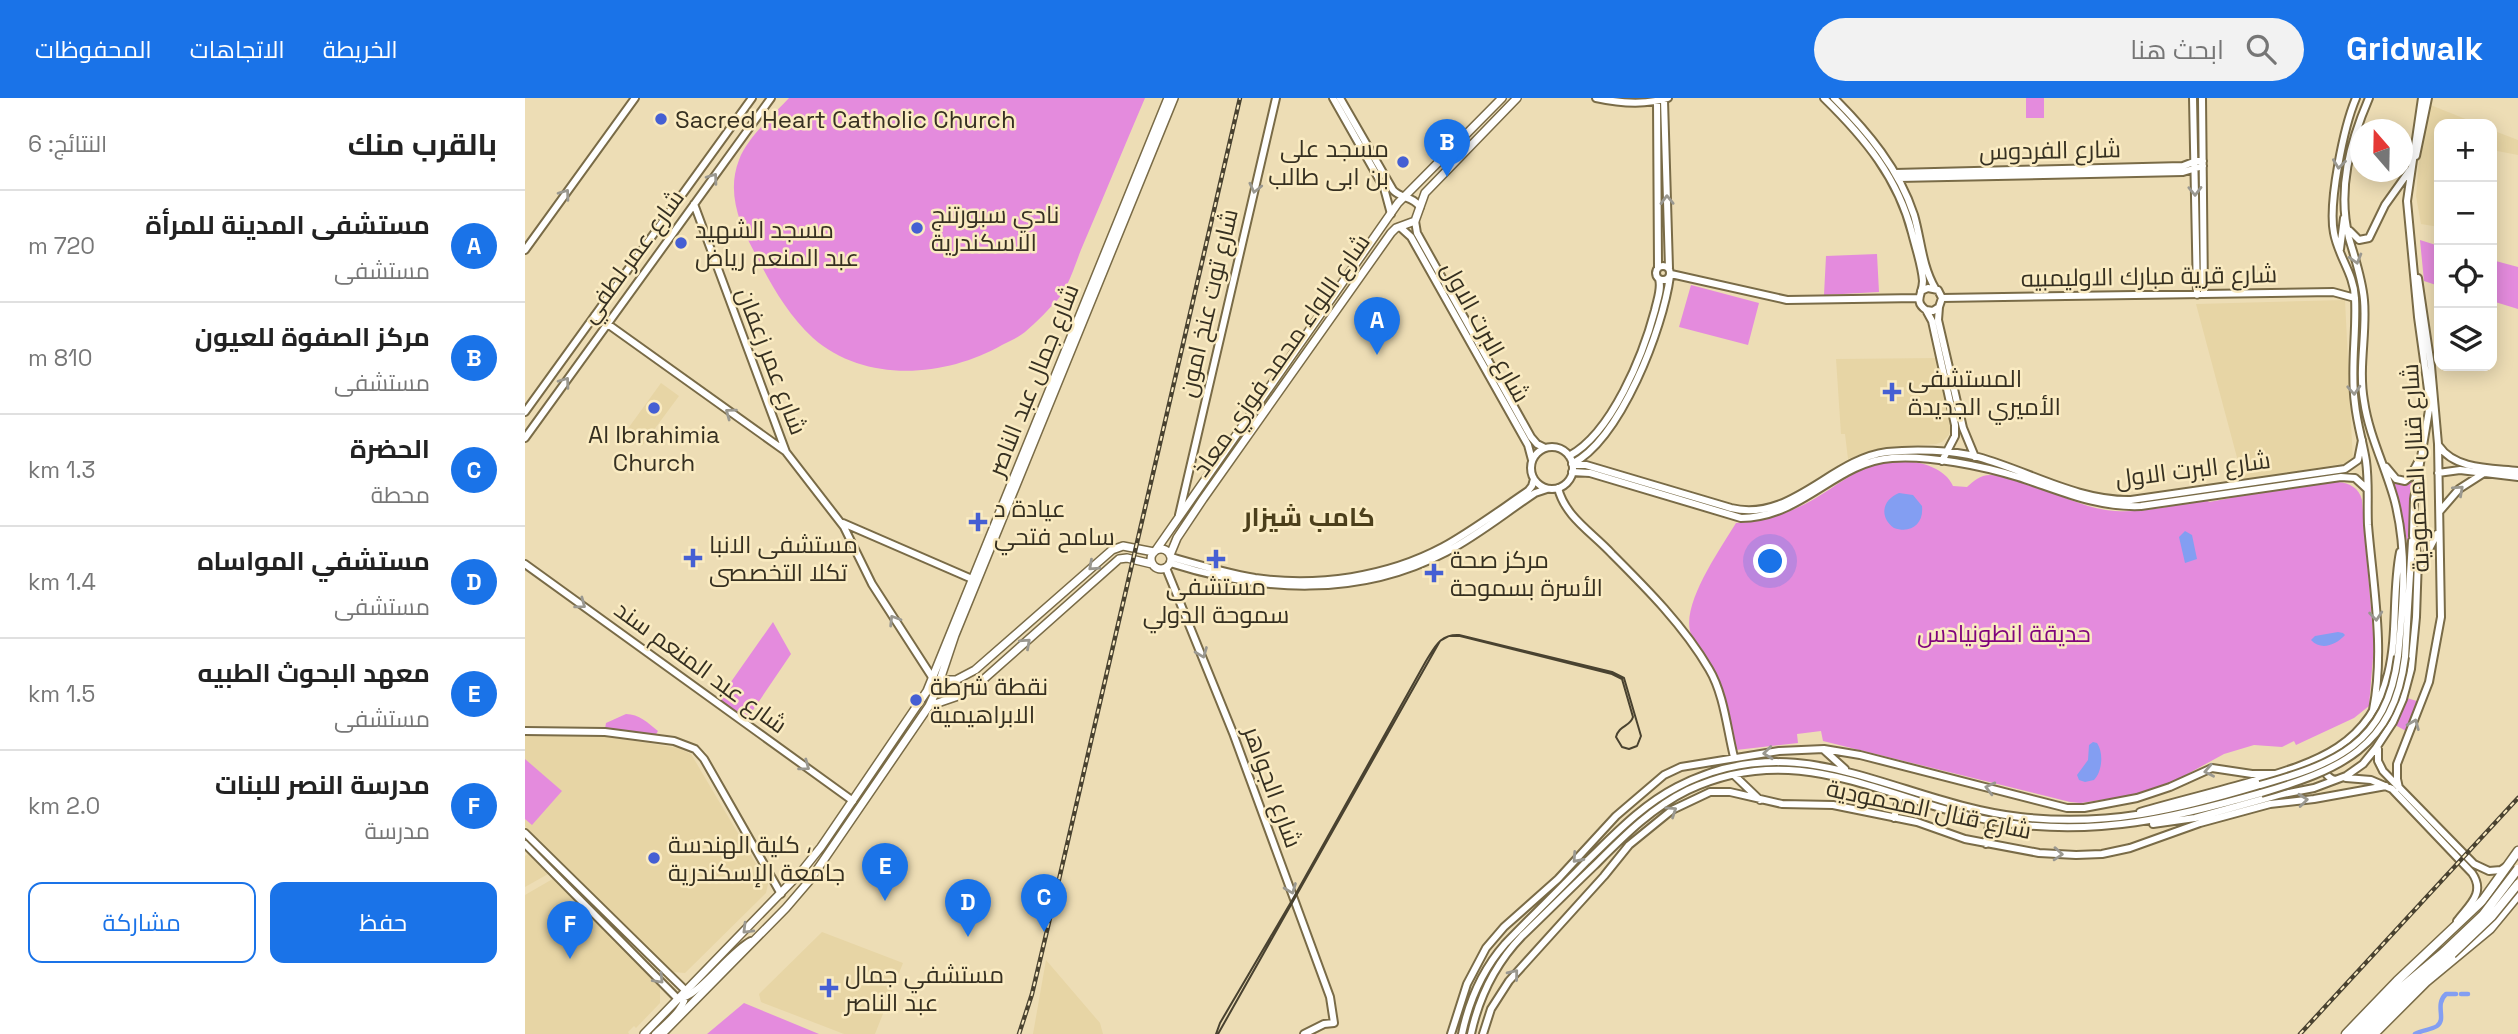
<!DOCTYPE html>
<html lang="ar">
<head>
<meta charset="utf-8">
<style>
	body { margin:0; font-family:"Space Grotesk",Cairo,sans-serif; background:#f2f2f2; color:#222; direction:rtl }
	.controls { position:absolute; right:21px; top:21px; display:grid; overflow:hidden; border-radius:14px; box-shadow:0 4px 18px #0003 }
	.controls button { width:63px; height:63px; display:grid; place-items:center; padding:0; border:0; border-bottom:2px solid #e0e0e0; background:#fff; color:#222; font:35px sans-serif }
	.compass { position:absolute; left:1825px; top:21px; width:63px; height:63px; border-radius:50%; background:#fff; box-shadow:0 4px 18px #0003; rotate:340deg }
	.you { position:absolute; left:1246px; top:464px; width:24px; height:24px; margin:-18px; border:5px solid #fff; border-radius:50%; background:#1a73e8; box-shadow:0 0 0 10px #1a73e833 }
	.badge { display:grid; place-items:center; width:46px; height:46px; border-radius:50%; background:#1a73e8; color:#fff; font-size:23px; font-weight:700 }
	.pin { position:absolute; translate:-50% -58px; filter:drop-shadow(0 2px 4px #0008) }
	.pin::after { content:''; position:absolute; top:37px; width:24px; height:21px; background:inherit; clip-path:polygon(0 0,100% 0,50% 100%) }
	.list { margin:0; padding:0; list-style:none }
	h2 { display:flex; justify-content:space-between; align-items:center; height:91px; margin:0; padding:0 28px; font-size:30px }
	h2 small { font-size:23px; font-weight:400; color:#767676 }
	.list li { display:grid; grid-template-columns:46px 1fr auto; gap:21px; align-items:center; box-sizing:border-box; height:112px; padding:0 28px; border-top:2px solid #e0e0e0 }
	.list b { display:block; font-size:26px; white-space:nowrap }
	.list p { margin:0; font-size:23px; white-space:nowrap; color:#767676 }
	.list em { font-size:23px; font-style:normal; color:#767676 }
	.actions { display:flex; gap:14px; padding:21px 28px }
	.actions a { flex:1; padding:16px 0; border:2px solid #1a73e8; border-radius:14px; text-align:center; font-size:24px; color:#1a73e8 }
	.actions .main { background:#1a73e8; color:#fff }
	.icon { flex:none; width:38px; height:38px; fill:none; stroke:currentColor; stroke-width:2; stroke-linecap:round; stroke-linejoin:round }
	.map { position:relative; flex:none; width:1993px; height:936px; overflow:hidden; direction:ltr }
	header { display:flex; align-items:center; gap:42px; box-sizing:border-box; height:98px; padding:0 35px; background:#1a73e8; color:#fff }
	header strong { font-size:33px }
	nav { display:flex; gap:38px; margin-inline-start:auto; font-size:24px }
	.search { width:490px; height:63px; background:#f2f2f2; display:flex; align-items:center; gap:18px; box-sizing:border-box; padding:0 24px; border-radius:38px; color:#767676; font-size:26px }
	main { display:flex }
	aside { flex:1; background:#fff }
	.map>svg:first-child { display:block }
	.built { fill:#e7d5a5 }
	.green { fill:#e48bdd }
	.water { fill:#839ef2 }
	.lines { fill:none; stroke-linecap:round; stroke-linejoin:round }
	.canal { stroke:#839ef2; stroke-width:4.5 }
	.secondary-casing { stroke:#796b47; stroke-width:10 }
	.primary-casing { stroke:#796b47; stroke-width:10 }
	.highway-casing { stroke:#796b47; stroke-width:11 }
	.secondary { stroke:#fff; stroke-width:6 }
	.primary { stroke:#fff; stroke-width:7 }
	.highway { stroke:#fff; stroke-width:8 }
	.tram { stroke:#494230; stroke-width:2 }
	.rail-casing { stroke:#494230; stroke-width:4.5 }
	.rail { stroke:#faebc2; stroke-width:2; stroke-dasharray:5; stroke-linecap:butt }
	.secondary-bridge-casing { stroke:#796b47; stroke-width:10; stroke-linecap:butt }
	.highway-bridge-casing { stroke:#796b47; stroke-width:11; stroke-linecap:butt }
	.secondary-bridge { stroke:#fff; stroke-width:6 }
	.highway-bridge { stroke:#fff; stroke-width:8 }
	.oneway { stroke:#9a9890 }
	.poi-dot { fill:#455fd3; stroke:#faebc2; stroke-width:2.5 }
	.labels { text-anchor:middle; dominant-baseline:central; stroke-width:5; stroke-linejoin:round; paint-order:stroke }
	.poi-label { font-size:24px; fill:#363021; stroke:#faebc2; text-anchor:start }
	.street-label { font-size:24px; fill:#363021; stroke:#faebc2 }
	.park-label { font-size:24px; fill:#7f037c; stroke:#faebc2 }
	.neighbourhood-label { font-size:26px; font-weight:bold; fill:#4c3f1b; stroke:#faebc2 }
</style>
</head>
<body>
<header>
<strong>Gridwalk</strong>
<div class="search"><svg class="icon" aria-label="search" viewBox="0 0 24 24"><circle cx="10" cy="10" r="6"/><path d="M15 15l6 6"/></svg>ابحث هنا</div>
<nav><a>الخريطة</a><a>الاتجاهات</a><a>المحفوظات</a></nav>
</header>
<main>
<div class="map">
<svg width="1993" height="936" viewBox="0 0 1993 936">
	<rect width="100%" height="100%" fill="#edddb5"/>
	<path class="built" d="M1903,6l50,20h-39v103l-18,-3 -5,-28 4,-48h3l2,-12 -3,-4z
		M1967,32l26,10v15l-26,-5z
		M1820,202l8,162 -110,18 -47,-176z
		M1413,260l13,67 -2,10 -7,7 -6,2 -56,4 -32,11 -3,-25h-4l-5,-75z
		M136,285l18,13 -37,50 -18,-12z
		M0,637l79,1 74,12 13,6 77,130 -2,9 -81,80 -12,-1 -148,-146z
		M3,756l20,20 -23,13v-31z
		M31,779l104,108v18l-24,25 -2,-2 -6,6 1,2h-104v-139z
		M297,834l81,31 -28,71h-31l-83,-32 -2,-8z
		M521,862l54,63 3,11h-70z"/>
	<path class="green" d="M264,0h356c-21,49 -41,98 -62,147 -7,16 -13,39 -24,53 -10,11 -22,24 -34,34 -6,5 -15,9 -23,13 -56,32 -137,39 -189,-7 -25,-23 -42,-53 -57,-83 -16,-29 -30,-62 -17,-95 8,-22 34,-45 50,-62z
		M1501,0h18v20h-18z
		M1895,142l19,6v40l-15,-5z
		M1352,156l2,38 -55,3 2,-39z
		M1967,162l26,7v42l-26,-8z
		M1166,187l68,18 -11,42 -69,-18z
		M1379,363c18,1 41,7 49,25l14,1c7,-6 13,-12 23,-12 41,1 82,33 125,36 30,2 61,-6 91,-12l3,3 22,-4 1,-3 106,-13c12,1 21,6 24,18l12,145 -5,61 -15,12 -58,27 -2,-4 -12,6 -28,-2 -30,9 -55,30 -30,10 -58,9 -11,-1 -247,-61 -2,-10 -24,3 1,9 -62,7c-5,-24 -8,-52 -18,-73 -6,-14 -25,-36 -28,-46 -7,-30 31,-83 46,-108 23,-1 48,-8 69,-19 37,-19 52,-42 99,-43z
		M1887,382l-4,61h-1l-13,-59 11,2z
		M248,524l18,32 -44,65 -28,-20z
		M1882,600l13,4 -12,30 -13,-7z
		M101,616c13,0 22,9 32,17l-3,5 -50,-7 1,-6z
		M0,661l37,32 -30,34 -7,-6z
		M219,905l75,31h-112z"/>
	<path class="water" d="M1374,395l14,2 9,11c2,18 -11,28 -28,22 -15,-11 -12,-28 5,-35z
		M1660,433l7,4 5,24 -12,4 -6,-26z
		M1813,534l5,1 2,2c-9,10 -24,16 -34,5l4,-4z
		M1568,644l4,1c7,10 5,29 -3,37l-9,2 -6,-2 -2,-5 11,-15 1,-15z"/>
	<g class="lines">
		<path class="canal" d="M1936,896h7
			M1890,936c7,-4 16,-4 22,-8 10,-7 -3,-21 9,-32h10"/>
		<g class="secondary-casing">
			<path id="secondary" d="M808,0l51,90 7,26
				M815,0l53,92c8,9 20,6 27,17
				M1071,0c23,5 50,7 72,0
				M1299,0c41,40 74,80 88,135 4,16 10,33 11,48 0,13 -10,20 3,29l7,1 6,-4 3,-9 -4,-8 -10,-2 -7,3
				M1309,0c34,34 65,71 80,117 7,24 8,51 21,73
				M1668,0l4,197
				M1677,0l2,196
				M1831,0c-12,28 -28,105 -22,135 4,23 20,41 21,65 2,35 -5,71 0,106 2,20 8,38 11,57 3,21 1,43 2,64 5,61 17,124 5,185
				M1844,0c-19,44 -32,92 -20,140 6,21 13,40 15,62 3,33 -6,67 0,101 5,35 22,67 31,101 13,52 8,102 3,154
				M1139,2l5,168
				M1132,3l1,167
				M1891,58l12,-58
				M1370,75l288,-7 13,-5h7
				M1373,80l285,-6 20,-6
				M169,106l92,248 58,75 28,57 60,93
				M890,123l2,12 114,204 6,7 8,4
				M875,129l11,10 117,208 4,15
				M1825,133l9,9 10,-2 16,-33 25,-35
				M1815,151l4,-31
				M0,152l110,-152
				M1131 175a7 7 0 1 1 14 0a7 7 0 1 1-14 0Z
				M1146,176l116,26 131,-2
				M1417,200l391,-6 22,6
				M1414,209l-1,13 25,108 12,29
				M1401,212l6,11 23,104v11l-13,25
				M70,217l190,136
				M0,314l227,-314
				M0,340l246,-340
				M1914,348c16,24 54,22 79,25
				M1006 370a21 21 0 1 1 42 0a21 21 0 1 1-42 0Z
				M1044,358c43,-23 74,-101 86,-146 2,-10 7,-21 4,-31
				M1047,366c49,-26 91,-135 98,-188
				M1048,367h13l145,43c60,15 100,-49 156,-56 28,-3 64,-2 91,5 51,14 99,44 153,43l214,-31 13,-9 4,-20
				M1861,369l10,12 9,2 5,-4 8,-15
				M1047,374l18,1 151,45c63,-1 94,-56 151,-60 36,-3 91,8 126,19 41,13 78,31 123,29l200,-29 14,1 12,11
				M1913,375l22,-3 58,7
				M1033,390c7,29 35,45 54,66 35,35 72,72 97,115 15,25 18,60 25,88
				M1915,413l19,-22 25,-16
				M654,417l97,-417
				M318,425l129,56
				M646,459c28,8 55,16 84,21 62,9 132,-1 188,-31 29,-16 57,-37 85,-56l4,-5 2,-7
				M645,465c91,29 189,35 276,-11 31,-16 59,-39 89,-59l12,-4
				M0,466l328,237
				M641,470l67,165 97,264 4,26 -10,1 -20,10
				M1893,473l19,-37
				M1880,559l7,-116
				M0,633l80,1 69,9 21,8 9,10 77,135
				M1853,651v12l5,10 91,93 15,7 12,-1 6,-4
				M1299,652l21,19
				M1798,660c-2,9 3,20 12,22
				M1209,677l26,25
				M1821,680l25,2 21,9 80,84c14,20 -3,32 -15,48
				M1874,690l-2,-9v-15l32,-82 12,-65 -3,-173 -7,-78 -13,-88
				M1615,714c37,-11 76,-20 113,-31 63,-19 117,-35 135,-107 10,-40 4,-82 12,-122
				M1369,720l6,-22
				M1628,726l42,-6 83,-23 36,-7 32,-12 17,-12 13,-16 17,-26 10,-23 8,-30 5,-52 2,-59 -5,-22 1,-37 16,-95 -12,-87 -11,-116 15,-103
				M0,735l161,158c0,18 -19,31 -31,43
				M0,746l153,155c21,-2 50,-46 73,-58
				M1461,746l4,-24
				M926,936l16,-50 19,-36 18,-21 54,-48 58,-63 48,-41 17,-8 98,-16 45,-2 36,6 207,53h17l53,-10 33,-11 42,-19 40,6h24
				M937,936c7,-33 21,-65 43,-90 27,-28 55,-55 82,-83 28,-27 55,-56 90,-74 124,-65 220,16 343,30 87,10 157,-7 240,-32
				M946,936c8,-37 24,-70 51,-98 24,-23 48,-47 72,-70 29,-29 57,-58 94,-76 117,-55 205,17 318,33 93,13 167,-5 255,-30
				M958,936l8,-25 18,-28 95,-105 25,-31 43,-35 38,-18h20l52,12 51,1 84,17 48,17 74,14 37,2 26,-1 28,-6 70,-25 70,-19 44,-5 72,-13"/>
		</g>
		<g class="primary-casing">
			<path id="primary" d="M626 461a10 10 0 1 1 20 0a10 10 0 1 1-20 0Z
				M631,452l242,-347 104,-105
				M645,457l7,-17 26,-39 188,-266 5,-5 19,-7 10,-28 92,-95
				M413,582h18l19,-10 137,-120 11,-4 31,6
				M404,608l32,-11 15,-9 143,-127 8,-1 25,6
				M119,936l157,-162 20,-25 106,-156 241,-593
				M137,936l124,-126 24,-28 119,-174 8,-17 18,-54 219,-537"/>
		</g>
		<g class="highway-casing">
			<path id="highway" d="M1821,936l51,-53 86,-81 35,-49
				M1830,936l40,-41 50,-42
				M1840,936l45,-46 42,-34
				M1849,936l52,-52 64,-53 28,-34"/>
		</g>
		<use href="#secondary" class="secondary"/>
		<use href="#primary" class="primary"/>
		<use href="#highway" class="highway"/>
		<path class="tram" d="M691,936l4,-11 74,-126 132,-236c9,-14 14,-27 33,-26l153,37 12,6 17,58 -4,10 -8,3 -7,-2 -6,-10c3,-12 14,-10 17,-20l-11,-38 -10,-5 -152,-38h-11l-9,5 -222,393"/>
		<g class="rail-casing">
			<path id="rail" d="M494,936l13,-40 22,-93 186,-803
				M1775,936l218,-236"/>
		</g>
		<use href="#rail" class="rail"/>
		<g class="secondary-bridge-casing">
			<path id="secondary-bridge" d="M1735,687c75,-21 127,-41 138,-129
				M1736,695c78,-23 133,-45 144,-136"/>
		</g>
		<g class="highway-bridge-casing">
			<path id="highway-bridge" d="M1920,853l38,-36 35,-46
				M1927,856l40,-38 26,-32"/>
		</g>
		<use href="#secondary-bridge" class="secondary-bridge"/>
		<use href="#highway-bridge" class="highway-bridge"/>
	</g>
	<defs><path id="oneway-chevron" d="M-2-3.5L2.5 0L-2 3.5" fill="none" stroke-width="1.6" stroke-linecap="round" stroke-linejoin="round" transform="scale(1.75)"/></defs>
	<g class="oneway">
		<use href="#oneway-chevron" transform="translate(1814 66) rotate(97)"/>
		<use href="#oneway-chevron" transform="translate(188 80) rotate(-54)"/>
		<use href="#oneway-chevron" transform="translate(730 90) rotate(103)"/>
		<use href="#oneway-chevron" transform="translate(1670 93) rotate(89)"/>
		<use href="#oneway-chevron" transform="translate(40 96) rotate(-54)"/>
		<use href="#oneway-chevron" transform="translate(1142 102) rotate(-91)"/>
		<use href="#oneway-chevron" transform="translate(1831 161) rotate(74)"/>
		<use href="#oneway-chevron" transform="translate(40 284) rotate(-54)"/>
		<use href="#oneway-chevron" transform="translate(1829 292) rotate(87)"/>
		<use href="#oneway-chevron" transform="translate(205 315) rotate(-144)"/>
		<use href="#oneway-chevron" transform="translate(1934 392) rotate(-42)"/>
		<use href="#oneway-chevron" transform="translate(568 468) rotate(138)"/>
		<use href="#oneway-chevron" transform="translate(56 506) rotate(36)"/>
		<use href="#oneway-chevron" transform="translate(1851 518) rotate(85)"/>
		<use href="#oneway-chevron" transform="translate(369 522) rotate(-122)"/>
		<use href="#oneway-chevron" transform="translate(501 545) rotate(-42)"/>
		<use href="#oneway-chevron" transform="translate(677 555) rotate(69)"/>
		<use href="#oneway-chevron" transform="translate(1889 626) rotate(-68)"/>
		<use href="#oneway-chevron" transform="translate(1243 655) rotate(174)"/>
		<use href="#oneway-chevron" transform="translate(280 668) rotate(36)"/>
		<use href="#oneway-chevron" transform="translate(1684 673) rotate(169)"/>
		<use href="#oneway-chevron" transform="translate(1465 690) rotate(-166)"/>
		<use href="#oneway-chevron" transform="translate(1778 702) rotate(-6)"/>
		<use href="#oneway-chevron" transform="translate(1147 713) rotate(-34)"/>
		<use href="#oneway-chevron" transform="translate(1533 756) rotate(4)"/>
		<use href="#oneway-chevron" transform="translate(1052 760) rotate(132)"/>
		<use href="#oneway-chevron" transform="translate(766 791) rotate(69)"/>
		<use href="#oneway-chevron" transform="translate(222 831) rotate(135)"/>
		<use href="#oneway-chevron" transform="translate(989 876) rotate(-51)"/>
		<use href="#oneway-chevron" transform="translate(134 881) rotate(46)"/>
	</g>
	<g class="poi-dot">
		<circle cx="136" cy="21" r="7"/>
		<circle cx="878" cy="64" r="7"/>
		<circle cx="392" cy="130" r="7"/>
		<circle cx="156" cy="145" r="7"/>
		<path d="M1363.5 283.5h7v7h7v7h-7v7h-7v-7h-7v-7h7z"/>
		<circle cx="129" cy="310" r="7"/>
		<path d="M449.5 413.5h7v7h7v7h-7v7h-7v-7h-7v-7h7z"/>
		<path d="M164.5 449.5h7v7h7v7h-7v7h-7v-7h-7v-7h7z"/>
		<path d="M687.5 450.5h7v7h7v7h-7v7h-7v-7h-7v-7h7z"/>
		<path d="M905.5 464.5h7v7h7v7h-7v7h-7v-7h-7v-7h7z"/>
		<circle cx="391" cy="602" r="7"/>
		<circle cx="129" cy="760" r="7"/>
		<path d="M300.5 879.5h7v7h7v7h-7v7h-7v-7h-7v-7h7z"/>
	</g>
	<g class="labels">
		<g class="poi-label">
			<text x="150" y="21">Sacred Heart Catholic Church</text>
			<text x="864" y="50" text-anchor="end">مسجد على<tspan x="864" dy="28">بن ابى طالب</tspan></text>
			<text x="406" y="116">نادي سبورتنج<tspan x="406" dy="28">الاسكندرية</tspan></text>
			<text x="170" y="131">مسجد الشهيد<tspan x="170" dy="28">عبد المنعم رياض</tspan></text>
			<text x="1383" y="280">المستشفى<tspan x="1383" dy="28">الأميري الجديدة</tspan></text>
			<text x="129" y="336" text-anchor="middle">Al Ibrahimia<tspan x="129" dy="28">Church</tspan></text>
			<text x="469" y="410">عيادة د<tspan x="469" dy="28">سامح فتحي</tspan></text>
			<text x="184" y="446">مستشفى الانبا<tspan x="184" dy="28">تكلا التخصصى</tspan></text>
			<text x="925" y="461">مركز صحة<tspan x="925" dy="28">الأسرة بسموحة</tspan></text>
			<text x="691" y="488" text-anchor="middle">مستشفى<tspan x="691" dy="28">سموحة الدولي</tspan></text>
			<text x="405" y="588">نقطة شرطة<tspan x="405" dy="28">الابراهيمية</tspan></text>
			<text x="143" y="746">كلية الهندسة ،<tspan x="143" dy="28">جامعة الإسكندرية</tspan></text>
			<text x="320" y="876">مستشفي جمال<tspan x="320" dy="28">عبد الناصر</tspan></text>
		</g>
		<g class="street-label">
			<text transform="translate(1525 52) rotate(-1)">شارع الفردوس</text>
			<text transform="translate(107 158) rotate(-54)">شارع عمر لطفي</text>
			<text transform="translate(1624 178) rotate(-1)">شارع قرية مبارك الاوليمبيه</text>
			<text transform="translate(683 205) rotate(-77)">شارع توت عنخ امون</text>
			<text transform="translate(961 234) rotate(61)">شارع البرت الاول</text>
			<text transform="translate(756 257) rotate(-55)">شارع اللواء محمد فوزي معاذ</text>
			<text transform="translate(247 263) rotate(69)">شارع عمر زعفان</text>
			<text transform="translate(508 282) rotate(-68)">شارع جمال عبد الناصر</text>
			<text transform="translate(1890 370) rotate(-93)">شارع قنال المحمودية</text>
			<text transform="translate(1668 371) rotate(-7)">شارع البرت الاول</text>
			<text transform="translate(176 569) rotate(36)">شارع عبد المنعم سند</text>
			<text transform="translate(748 689) rotate(70)">شارع الجواهر</text>
			<text transform="translate(1404 711) rotate(12)">شارع قنال المحمودية</text>
		</g>
		<g class="park-label">
			<text x="1479" y="535">حديقة انطونيادس</text>
		</g>
		<g class="neighbourhood-label">
			<text x="784" y="419">كامب شيزار</text>
		</g>
	</g>
</svg>
<div class="controls">
<button>+</button>
<button>−</button>
<button><svg class="icon" aria-label="locate" viewBox="0 0 24 24"><circle cx="12" cy="12" r="6"/><path d="M12 2v4M12 18v4M2 12h4M18 12h4"/></svg></button>
<button><svg class="icon" aria-label="layers" viewBox="0 0 24 24"><path d="M12 4l9 5-9 5-9-5zM3 14l9 5 9-5"/></svg></button>
</div>
<svg class="compass" viewBox="-18 -18 36 36"><path d="M0-13l5 13h-10z" fill="#e53935"/><path d="M0 13l5-13h-10z" fill="#767676"/></svg>
<div class="you"></div>
<div class="pin badge" style="left:852px;top:257px">A</div>
<div class="pin badge" style="left:922px;top:79px">B</div>
<div class="pin badge" style="left:519px;top:834px">C</div>
<div class="pin badge" style="left:443px;top:839px">D</div>
<div class="pin badge" style="left:360px;top:803px">E</div>
<div class="pin badge" style="left:45px;top:861px">F</div>
</div>
<aside>
<h2>بالقرب منك<small>النتائج: 6</small></h2>
<ul class="list">
<li><span class="badge">A</span><div><b>مستشفى المدينة للمرأة</b><p>مستشفى</p></div><em>720 m</em></li>
<li><span class="badge">B</span><div><b>مركز الصفوة للعيون</b><p>مستشفى</p></div><em>810 m</em></li>
<li><span class="badge">C</span><div><b>الحضرة</b><p>محطة</p></div><em>1.3 km</em></li>
<li><span class="badge">D</span><div><b>مستشفي المواساه</b><p>مستشفى</p></div><em>1.4 km</em></li>
<li><span class="badge">E</span><div><b>معهد البحوث الطبيه</b><p>مستشفى</p></div><em>1.5 km</em></li>
<li><span class="badge">F</span><div><b>مدرسة النصر للبنات</b><p>مدرسة</p></div><em>2.0 km</em></li>
</ul>
<div class="actions"><a class="main">حفظ</a><a>مشاركة</a></div>
</aside>
</main>
</body>
</html>
